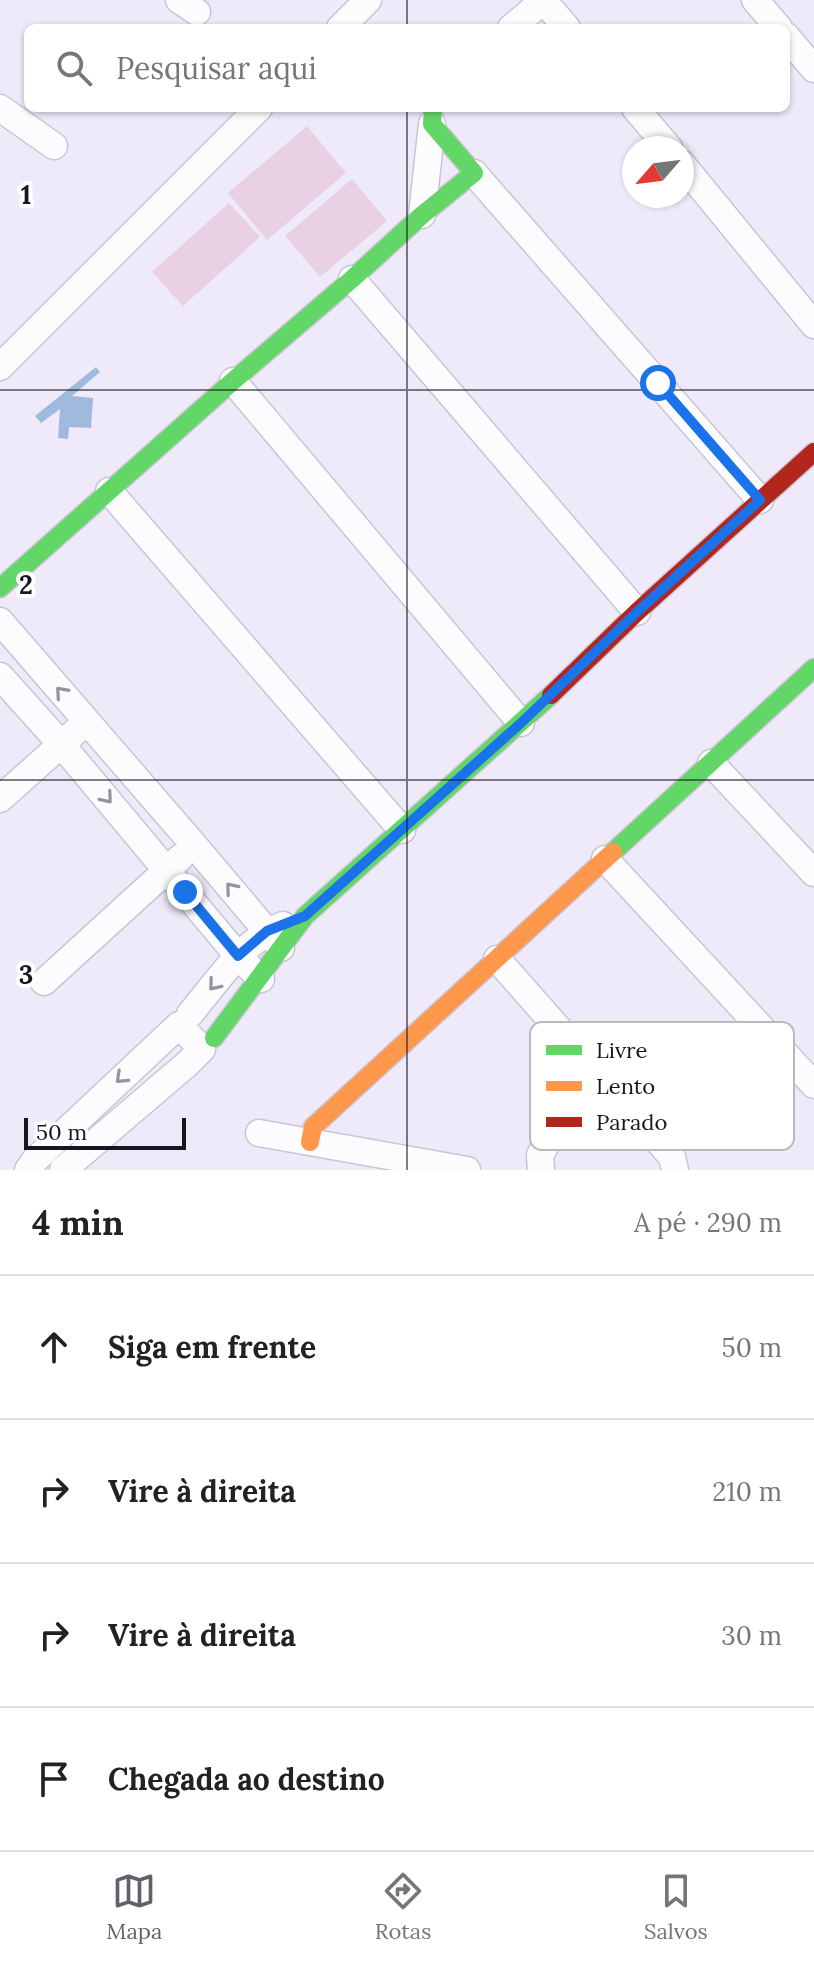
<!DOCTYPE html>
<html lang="pt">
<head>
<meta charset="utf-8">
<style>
	body { margin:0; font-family:Lora,serif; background:#f6f6f6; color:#222 }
	.compass { position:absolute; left:622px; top:136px; width:72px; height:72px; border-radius:50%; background:#fff; box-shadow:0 2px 6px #0004; rotate:242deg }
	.scale { position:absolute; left:24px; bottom:20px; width:162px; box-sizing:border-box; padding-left:8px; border:4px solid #181520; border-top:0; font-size:22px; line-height:28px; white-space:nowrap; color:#181520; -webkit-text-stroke:6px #fff; paint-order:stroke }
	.stop { position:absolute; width:24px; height:24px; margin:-18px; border:6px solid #1a73e8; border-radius:50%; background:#fff }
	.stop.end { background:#1a73e8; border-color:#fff; box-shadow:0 2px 8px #0008 }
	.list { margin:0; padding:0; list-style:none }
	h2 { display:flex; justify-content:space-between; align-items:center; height:104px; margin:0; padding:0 32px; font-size:34px }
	h2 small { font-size:26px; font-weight:400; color:#767676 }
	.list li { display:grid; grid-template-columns:52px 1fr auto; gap:24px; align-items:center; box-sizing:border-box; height:144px; padding:0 32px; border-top:2px solid #e0e0e0 }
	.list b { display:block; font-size:30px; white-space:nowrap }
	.list em { font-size:26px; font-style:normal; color:#767676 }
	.icon { flex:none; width:44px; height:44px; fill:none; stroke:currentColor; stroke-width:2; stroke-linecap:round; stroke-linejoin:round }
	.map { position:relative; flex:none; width:814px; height:1170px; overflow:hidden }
	.search { position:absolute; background:#fff; box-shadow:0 2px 6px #0004; left:24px; right:24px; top:24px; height:88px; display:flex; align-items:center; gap:20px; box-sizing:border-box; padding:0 28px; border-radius:12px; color:#767676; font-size:30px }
	.sheet { height:680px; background:#fff }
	nav { display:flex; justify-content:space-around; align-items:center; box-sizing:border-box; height:112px; border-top:2px solid #e0e0e0; background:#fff; font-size:22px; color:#767676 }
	nav a { display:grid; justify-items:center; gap:4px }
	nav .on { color:#63606c }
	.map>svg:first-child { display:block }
	.green { fill:#e9d0e4 }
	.water { fill:#9fbadc }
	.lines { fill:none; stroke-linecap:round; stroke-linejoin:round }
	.street-casing { stroke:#c9c5d3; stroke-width:29 }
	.fast-casing { stroke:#c9c5d3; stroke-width:21 }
	.slow-casing { stroke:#c9c5d3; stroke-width:21 }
	.jam-casing { stroke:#c9c5d3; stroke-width:21 }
	.street { stroke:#fcfcfe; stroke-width:26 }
	.fast { stroke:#63d668; stroke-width:18 }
	.slow { stroke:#ff974d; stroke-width:18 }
	.jam { stroke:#b3261e; stroke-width:18 }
	.oneway { stroke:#95949a }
	.route { stroke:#1a73e8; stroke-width:10 }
	.grid { fill:none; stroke:#181520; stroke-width:2; stroke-opacity:0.55 }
	.key { fill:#fff; stroke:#bab9bc; stroke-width:2 }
	.key-label { font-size:22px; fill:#181520 }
	.grid-label { font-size:26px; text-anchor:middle; font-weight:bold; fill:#181520; stroke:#fff; stroke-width:8; stroke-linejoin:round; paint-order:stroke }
</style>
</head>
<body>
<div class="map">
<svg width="814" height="1170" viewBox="0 0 814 1170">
	<rect width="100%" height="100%" fill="#eeeaf9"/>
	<path class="green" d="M307,126l39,47 -79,67 -39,-47z
		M352,179l35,42 -67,56 -35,-41z
		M229,203l31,34 -77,69 -31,-34z"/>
	<path class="water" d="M96,367l4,5 -28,24 21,2 -2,30 -22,-1 -1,12 -10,-1 2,-29 -19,14 -6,-7z"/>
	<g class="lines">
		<g class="street-casing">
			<path id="street" d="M179,0l18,12
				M543,0l24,28
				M755,0l24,28
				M340,28l28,-28
				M511,28l33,-28
				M786,36l28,33
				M0,108l54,38
				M635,108l34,40
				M682,164l132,161
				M474,173l286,327
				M422,215l10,-91
				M352,279l285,333
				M0,367l259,-259
				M233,381l288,342
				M109,491l293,339
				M0,621l194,224 87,103
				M0,676l61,68 177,212 23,23
				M711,763l103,110
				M0,799l75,-67
				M605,859l209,226
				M497,959l175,198 3,13
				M44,982l136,-124
				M190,1014c27,-32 53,-74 93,-89
				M259,1133l208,37
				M28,1170l7,-10 144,-135 23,24 -15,15 -124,106
				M541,1170l-1,-15 8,-14 59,-56"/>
		</g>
		<g class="fast-casing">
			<path id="fast" d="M0,588l233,-207 119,-102 70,-64 52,-42 -42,-49 1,-16
				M613,852l201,-184
				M214,1038l91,-122 246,-221"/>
		</g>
		<g class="slow-casing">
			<path id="slow" d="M310,1142l3,-15 300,-275"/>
		</g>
		<g class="jam-casing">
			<path id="jam" d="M551,695l86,-83 177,-160"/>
		</g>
		<use href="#street" class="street"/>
		<use href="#fast" class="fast"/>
		<use href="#slow" class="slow"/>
		<use href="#jam" class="jam"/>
	</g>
	<defs><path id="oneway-chevron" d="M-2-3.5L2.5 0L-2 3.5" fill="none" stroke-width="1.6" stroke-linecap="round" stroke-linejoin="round" transform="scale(2)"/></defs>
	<g class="oneway">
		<use href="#oneway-chevron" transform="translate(61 692) rotate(-131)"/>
		<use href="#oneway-chevron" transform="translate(107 798) rotate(50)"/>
		<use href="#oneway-chevron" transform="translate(231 888) rotate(-130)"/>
		<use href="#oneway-chevron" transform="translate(214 985) rotate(130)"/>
		<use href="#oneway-chevron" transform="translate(121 1078) rotate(137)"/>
	</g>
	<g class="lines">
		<path class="route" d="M185,892l53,64 29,-25 38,-15 216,-193 116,-111 123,-112 -102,-117"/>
	</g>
	<path class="grid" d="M407,0v28M407,108v1062M0,390h814M0,780h814"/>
	<rect x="530" y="1022" width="264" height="128" rx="12" class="key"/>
	<rect x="546" y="1045" width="36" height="10" fill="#63d668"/>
	<rect x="546" y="1081" width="36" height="10" fill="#ff974d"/>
	<rect x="546" y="1117" width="36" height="10" fill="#b3261e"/>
	<g class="key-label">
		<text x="596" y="1058">Livre</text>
		<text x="596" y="1094">Lento</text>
		<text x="596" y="1130">Parado</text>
	</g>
	<g class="grid-label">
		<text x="26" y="204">1</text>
		<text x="26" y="594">2</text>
		<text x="26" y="984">3</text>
	</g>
</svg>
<svg class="compass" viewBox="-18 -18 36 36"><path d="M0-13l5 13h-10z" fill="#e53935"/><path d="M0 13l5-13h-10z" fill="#767676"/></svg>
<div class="scale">50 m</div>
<div class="stop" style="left:658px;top:383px"></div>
<div class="stop end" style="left:185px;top:892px"></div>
<div class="search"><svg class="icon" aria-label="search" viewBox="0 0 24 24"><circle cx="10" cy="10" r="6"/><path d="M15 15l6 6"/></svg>Pesquisar aqui</div>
</div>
<section class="sheet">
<h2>4 min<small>A pé · 290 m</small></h2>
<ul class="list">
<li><svg class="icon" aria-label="ahead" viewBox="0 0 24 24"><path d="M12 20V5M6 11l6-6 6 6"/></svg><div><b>Siga em frente</b></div><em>50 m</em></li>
<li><svg class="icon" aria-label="right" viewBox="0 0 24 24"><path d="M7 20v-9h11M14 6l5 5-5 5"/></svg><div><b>Vire à direita</b></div><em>210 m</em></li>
<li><svg class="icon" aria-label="right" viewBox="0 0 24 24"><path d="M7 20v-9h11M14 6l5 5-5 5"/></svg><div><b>Vire à direita</b></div><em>30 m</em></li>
<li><svg class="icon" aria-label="arrive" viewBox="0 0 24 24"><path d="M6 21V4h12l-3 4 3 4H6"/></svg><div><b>Chegada ao destino</b></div></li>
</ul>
</section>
<nav>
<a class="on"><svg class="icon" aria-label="map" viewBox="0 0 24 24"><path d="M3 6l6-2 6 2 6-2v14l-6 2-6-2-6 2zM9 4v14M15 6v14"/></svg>Mapa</a>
<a><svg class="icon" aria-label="directions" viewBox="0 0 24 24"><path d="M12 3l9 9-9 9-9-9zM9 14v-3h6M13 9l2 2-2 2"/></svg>Rotas</a>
<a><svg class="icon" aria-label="saved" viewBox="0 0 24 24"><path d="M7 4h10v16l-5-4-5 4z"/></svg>Salvos</a>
</nav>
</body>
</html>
